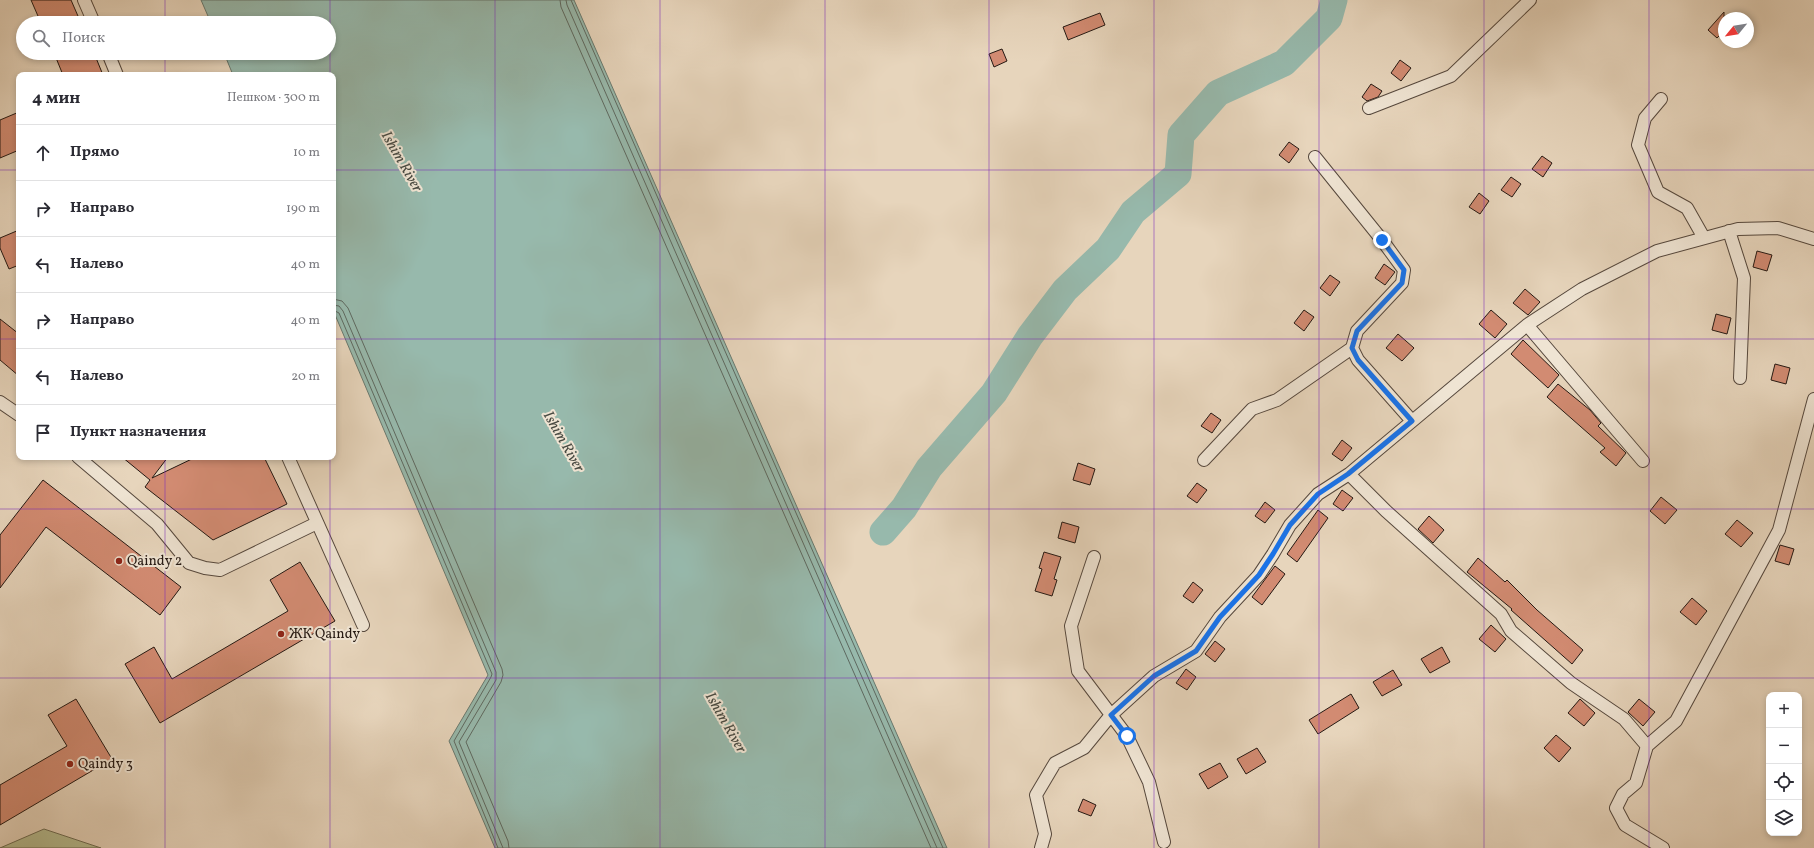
<!DOCTYPE html>
<html lang="ru">
<head>
<meta charset="utf-8">
<style>
	body { margin:0; font-family:Vollkorn,serif; background:#f2f2f3; color:#2b2b33 }
	.controls { position:absolute; right:12px; bottom:12px; display:grid; overflow:hidden; border-radius:8px; box-shadow:0 2px 6px #0003 }
	.controls button { width:36px; height:36px; display:grid; place-items:center; padding:0; border:0; border-bottom:1px solid #e1e1e2; background:#fff; color:#2b2b33; font:20px sans-serif }
	.compass { position:absolute; left:1718px; top:12px; width:36px; height:36px; border-radius:50%; background:#fff; box-shadow:0 2px 6px #0003; rotate:240deg }
	.stop { position:absolute; width:12px; height:12px; margin:-9px; border:3px solid #1a73e8; border-radius:50%; background:#fff }
	.stop.end { background:#1a73e8; border-color:#fff; box-shadow:0 1px 4px #0008 }
	.list { margin:0; padding:0; list-style:none }
	h2 { display:flex; justify-content:space-between; align-items:center; height:52px; margin:0; padding:0 16px; font-size:17px }
	h2 small { font-size:13px; font-weight:400; color:#7c7c81 }
	.list li { display:grid; grid-template-columns:26px 1fr auto; gap:12px; align-items:center; box-sizing:border-box; height:56px; padding:0 16px; border-top:1px solid #e1e1e2 }
	.list b { display:block; font-size:15px; white-space:nowrap }
	.list em { font-size:13px; font-style:normal; color:#7c7c81 }
	.icon { flex:none; width:22px; height:22px; fill:none; stroke:currentColor; stroke-width:2; stroke-linecap:round; stroke-linejoin:round }
	.map { position:relative; flex:none; width:1814px; height:848px; overflow:hidden }
	.search { position:absolute; background:#fff; box-shadow:0 2px 6px #0003; left:16px; top:16px; width:320px; height:44px; display:flex; align-items:center; gap:10px; box-sizing:border-box; padding:0 14px; border-radius:22px; color:#7c7c81; font-size:15px }
	.panel { position:absolute; background:#fff; box-shadow:0 2px 6px #0003; left:16px; top:72px; width:320px; height:388px; border-radius:8px }
	.map>svg:first-child { display:block }
	.green { fill:#b6bd91; stroke:#6e6b52 }
	.water { fill:#97b9ac; stroke:#69796f }
	.lines { fill:none; stroke-linecap:round; stroke-linejoin:round }
	.shore { stroke:#5e6960; stroke-width:1 }
	.river { stroke:#97b9ac; stroke-width:27 }
	.building { fill:#d28b72; stroke:#251913 }
	.street-casing { stroke:#56483d; stroke-width:14 }
	.street { stroke:#efe4d3; stroke-width:12 }
	.route { stroke:#1a73e8; stroke-width:5 }
	.grid { fill:none; stroke:#7b2cbf; stroke-width:1; stroke-opacity:0.55 }
	.poi-dot { fill:#8f2418; stroke:#efe4d3; stroke-width:1.5 }
	.labels { text-anchor:middle; dominant-baseline:central; stroke-width:4; stroke-linejoin:round; paint-order:stroke }
	.poi-label { font-size:14px; fill:#251913; stroke:#efe4d3; text-anchor:start }
	.water-label { font-size:15px; font-style:italic; fill:#474941; stroke:#efe4d3 }
</style>
</head>
<body>
<div class="map">
<svg width="1814" height="848" viewBox="0 0 1814 848">
	<rect width="100%" height="100%" fill="#e7d5bc"/>
	<filter id="stains"><feTurbulence type="fractalNoise" baseFrequency=".005" numOctaves="4"/><feColorMatrix values="0 0 0 0 .2 0 0 0 0 .09 0 0 0 0 .02 0 0 0 .5 -.17"/></filter>
	<radialGradient id="worn" r=".72"><stop offset=".6" stop-color="#630" stop-opacity="0"/><stop offset="1" stop-color="#630" stop-opacity=".3"/></radialGradient>
	<path class="green" d="M44,829l57,19h-101z"/>
	<path class="water" d="M201,0h373l373,848h-452l-46,-107 39,-66 -155,-365v-235h-100l-9,-22h105v-30h-118z"/>
	<g class="lines">
		<path class="shore" d="M560,0l1,7 370,841
			M566,0l1,5 370,843
			M571,0l372,848
			M333,299l9,2 6,7 154,361 1,6 -2,7 -35,60 42,99 1,7
			M333,305l6,1 4,5 153,361v8l-37,62 44,106
			M333,310l6,3 153,361 -1,3 -37,64 44,107"/>
		<path class="river" d="M883,532l21,-24 25,-40 65,-75 36,-57 35,-46 43,-41 25,-37 45,-38 3,-39 37,-42 66,-30 45,-45 5,-18"/>
	</g>
	<path class="building" d="M31,0h40l10,23h-40z
		M1724,12v19l-7,7 -9,-8z
		M1100,13l5,12 -37,15 -5,-13z
		M1002,49l5,12 -13,6 -5,-13z
		M54,53h40l9,22h-40z
		M1400,60l11,8 -10,13 -10,-8z
		M1371,84l11,7 -4,6 -11,4 -5,-4z
		M19,112v38l-19,8v-38z
		M1289,142l10,7 -10,14 -10,-8z
		M1542,156l10,7 -9,14 -11,-8z
		M1511,177l10,7 -9,13 -11,-7z
		M1479,193l10,8 -9,13 -11,-7z
		M19,230v35l-10,4 -9,-21v-10z
		M1757,251l15,4 -5,16 -14,-4z
		M1384,264l11,8 -10,13 -10,-7z
		M1330,275l10,7 -10,14 -10,-8z
		M1525,289l15,13 -12,13 -15,-12z
		M1304,310l10,7 -10,14 -10,-8z
		M1491,310l16,14 -12,14 -16,-14z
		M1716,314l15,4 -4,16 -15,-4z
		M0,319l19,15v42l-19,-16z
		M1398,334l16,14 -12,13 -16,-13z
		M1523,340l36,35 -11,13 -37,-34z
		M1775,364l15,4 -4,16 -15,-4z
		M1558,384l32,26 11,13 -3,3 28,27 -10,13 -16,-14 5,-4 -58,-51z
		M1211,413l10,7 -9,13 -11,-7z
		M1342,440l10,8 -10,13 -10,-7z
		M122,457h46l-16,21 44,-21h68l23,47 -74,36 -68,-53 5,-7z
		M1078,463l17,6 -5,16 -17,-5z
		M43,480l138,107 -21,28 -114,-88 -46,61v-53z
		M1197,483l10,7 -10,13 -10,-7z
		M1342,490l11,8 -10,13 -10,-7z
		M1661,497l16,13 -12,14 -15,-13z
		M1265,502l10,8 -10,13 -10,-7z
		M1318,510l10,8 -31,44 -10,-8z
		M1429,516l15,14 -11,13 -15,-14z
		M1737,520l16,13 -12,14 -16,-13z
		M1062,522l17,5 -4,16 -17,-5z
		M1780,545l14,4 -5,16 -14,-4z
		M1044,552l17,5 -7,22 3,1 -5,16 -17,-5 7,-22 -3,-1z
		M1478,558l27,24 2,-2 30,30 46,40 -11,14 -61,-54 1,-1 -45,-37z
		M300,562l35,59 -175,102 -35,-59 29,-17 18,32 116,-68 -18,-31z
		M1275,566l10,8 -23,31 -10,-8z
		M1193,582l10,8 -10,13 -10,-7z
		M1692,598l15,13 -11,14 -16,-13z
		M1491,625l15,14 -11,13 -16,-13z
		M1215,641l10,8 -10,13 -10,-8z
		M1442,647l8,15 -20,11 -9,-14z
		M1186,669l10,8 -9,13 -11,-7z
		M1393,670l9,15 -20,11 -9,-14z
		M1351,694l8,14 -41,26 -9,-14z
		M76,699l36,60 -112,66v-40l67,-39 -19,-31z
		M1580,699l15,14 -11,13 -16,-13z
		M1639,699l16,13 -12,14 -15,-14z
		M1556,735l15,13 -12,14 -15,-14z
		M1257,748l9,14 -20,12 -9,-15z
		M1220,763l8,14 -20,12 -9,-15z
		M1083,799l13,6 -5,11 -13,-5z"/>
	<g class="lines">
		<g class="street-casing">
			<path id="street" d="M84,0l10,23
				M108,53l9,22
				M1661,99l-16,19 -7,27 20,47 29,16 17,30
				M1369,108l82,-32 79,-76
				M1729,231l15,47 -4,100
				M1527,325l116,136
				M1352,348l6,12 54,61
				M0,402l19,13
				M78,457l79,67 32,39 16,5 15,2 97,-47
				M288,457l75,168
				M1204,460l48,-51 25,-9 75,-52 5,-17 45,-48 2,-13 -22,-30 -67,-83
				M1349,474l37,37 115,103 10,17 60,52 53,36 23,27 -11,37 -13,11 -7,14 9,17 38,23
				M1094,557l-23,69 7,45 49,65 22,46 15,60
				M1647,746l29,-25 103,-191 35,-131
				M1041,848l4,-14 -9,-39 19,-32 29,-15 27,-33 43,-39 42,-25 24,-34 39,-42 14,-21 17,-29 28,-31 31,-20 178,-149 55,-36 75,-38 81,-22 40,-1 36,11"/>
		</g>
		<use href="#street" class="street"/>
	</g>
	<g class="lines">
		<path class="route" d="M1127,736l-16,-21 43,-39 42,-25 24,-34 39,-42 14,-21 17,-29 28,-31 30,-20 64,-53 -54,-61 -6,-12 5,-17 45,-48 2,-13 -22,-30"/>
	</g>
	<path class="grid" d="M165,0v23M330,0v75M495,0v848M660,0v848M825,0v848M989,0v848M1154,0v848M1319,0v848M1484,0v848M1649,0v848M165,53v22M0,170h19M333,170h1481M0,339h19M333,339h1481M165,457v391M330,457v391M0,509h1814M0,678h1814"/>
	<g class="poi-dot">
		<circle cx="119" cy="561" r="4"/>
		<circle cx="281" cy="634" r="4"/>
		<circle cx="70" cy="764" r="4"/>
	</g>
	<g class="labels">
		<g class="poi-label">
			<text x="127" y="561">Qaindy 2</text>
			<text x="289" y="634">ЖК Qaindy</text>
			<text x="78" y="764">Qaindy 3</text>
		</g>
		<g class="water-label">
			<text transform="translate(401 162) rotate(60)">Ishim River</text>
			<text transform="translate(563 442) rotate(60)">Ishim River</text>
			<text transform="translate(725 723) rotate(60)">Ishim River</text>
		</g>
	</g>
	<rect width="100%" height="100%" filter="url(#stains)"/>
	<rect width="100%" height="100%" fill="url(#worn)"/>
</svg>
<div class="controls">
<button>+</button>
<button>−</button>
<button><svg class="icon" aria-label="locate" viewBox="0 0 24 24"><circle cx="12" cy="12" r="6"/><path d="M12 2v4M12 18v4M2 12h4M18 12h4"/></svg></button>
<button><svg class="icon" aria-label="layers" viewBox="0 0 24 24"><path d="M12 4l9 5-9 5-9-5zM3 14l9 5 9-5"/></svg></button>
</div>
<svg class="compass" viewBox="-18 -18 36 36"><path d="M0-13l5 13h-10z" fill="#e53935"/><path d="M0 13l5-13h-10z" fill="#7c7c81"/></svg>
<div class="stop" style="left:1127px;top:736px"></div>
<div class="stop end" style="left:1382px;top:240px"></div>
<div class="search"><svg class="icon" aria-label="search" viewBox="0 0 24 24"><circle cx="10" cy="10" r="6"/><path d="M15 15l6 6"/></svg>Поиск</div>
<section class="panel">
<h2>4 мин<small>Пешком · 300 m</small></h2>
<ul class="list">
<li><svg class="icon" aria-label="ahead" viewBox="0 0 24 24"><path d="M12 20V5M6 11l6-6 6 6"/></svg><div><b>Прямо</b></div><em>10 m</em></li>
<li><svg class="icon" aria-label="right" viewBox="0 0 24 24"><path d="M7 20v-9h11M14 6l5 5-5 5"/></svg><div><b>Направо</b></div><em>190 m</em></li>
<li><svg class="icon" aria-label="left" viewBox="0 0 24 24"><path d="M17 20v-9H6M10 6l-5 5 5 5"/></svg><div><b>Налево</b></div><em>40 m</em></li>
<li><svg class="icon" aria-label="right" viewBox="0 0 24 24"><path d="M7 20v-9h11M14 6l5 5-5 5"/></svg><div><b>Направо</b></div><em>40 m</em></li>
<li><svg class="icon" aria-label="left" viewBox="0 0 24 24"><path d="M17 20v-9H6M10 6l-5 5 5 5"/></svg><div><b>Налево</b></div><em>20 m</em></li>
<li><svg class="icon" aria-label="arrive" viewBox="0 0 24 24"><path d="M6 21V4h12l-3 4 3 4H6"/></svg><div><b>Пункт назначения</b></div></li>
</ul>
</section>
</div>
</body>
</html>
